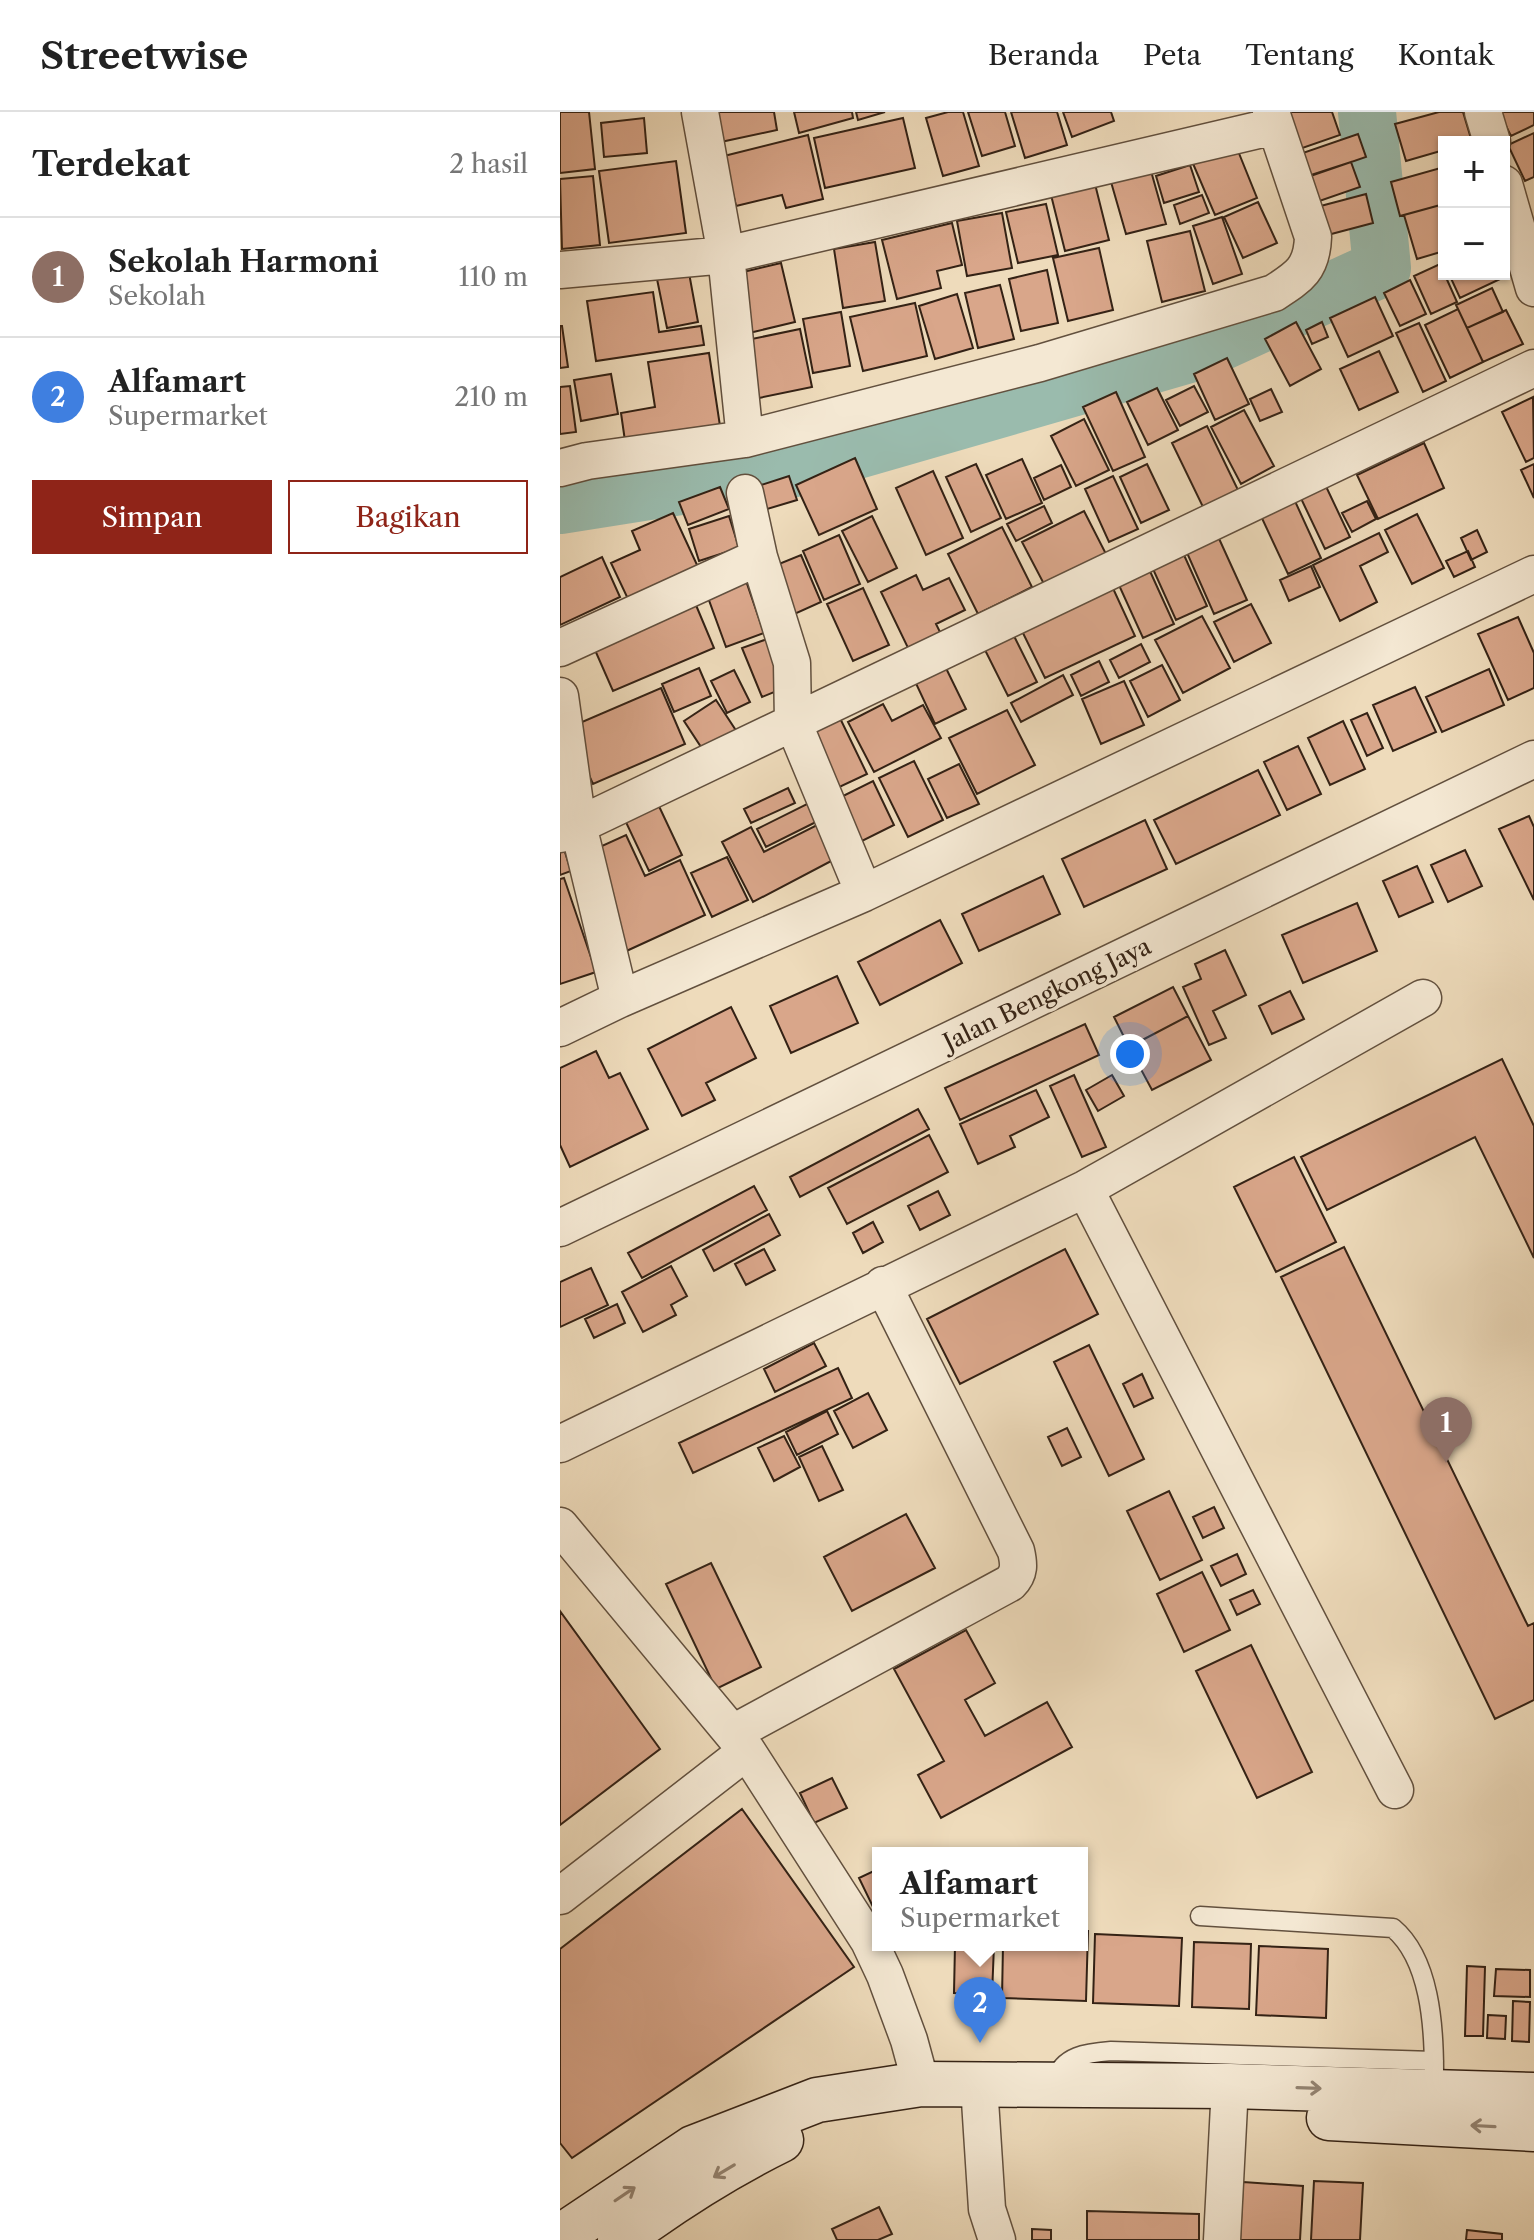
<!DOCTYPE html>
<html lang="id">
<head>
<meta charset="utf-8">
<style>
	body { margin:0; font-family:"Libre Caslon Text",serif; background:#f2f2f2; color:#222 }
	.controls { position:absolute; right:24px; top:24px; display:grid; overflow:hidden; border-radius:0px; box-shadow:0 2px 6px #0004 }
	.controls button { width:72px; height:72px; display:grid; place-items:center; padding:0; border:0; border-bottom:2px solid #e0e0e0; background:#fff; color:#222; font:40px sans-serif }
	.you { position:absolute; left:570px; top:942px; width:28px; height:28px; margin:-20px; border:6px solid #fff; border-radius:50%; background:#1a73e8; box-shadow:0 0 0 12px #1a73e833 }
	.badge { display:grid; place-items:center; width:52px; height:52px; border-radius:50%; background:#8f2418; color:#fff; font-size:26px; font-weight:700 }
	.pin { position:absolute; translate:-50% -66px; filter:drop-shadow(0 2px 4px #0008) }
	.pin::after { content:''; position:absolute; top:42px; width:28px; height:24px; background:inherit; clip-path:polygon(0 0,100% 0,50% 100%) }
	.popup { position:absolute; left:312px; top:1735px; width:216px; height:104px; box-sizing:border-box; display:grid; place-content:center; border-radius:0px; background:#fff; filter:drop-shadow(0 2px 6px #0005); font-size:26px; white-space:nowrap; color:#767676 }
	.popup b { font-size:30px; color:#222 }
	.popup::after { content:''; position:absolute; left:50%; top:100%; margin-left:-16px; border:16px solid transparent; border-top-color:#fff }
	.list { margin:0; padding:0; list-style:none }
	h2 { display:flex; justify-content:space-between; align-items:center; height:104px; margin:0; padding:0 32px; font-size:34px }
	h2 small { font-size:26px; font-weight:400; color:#767676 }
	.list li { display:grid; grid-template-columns:52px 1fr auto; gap:24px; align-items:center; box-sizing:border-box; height:120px; padding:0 32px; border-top:2px solid #e0e0e0 }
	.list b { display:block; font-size:30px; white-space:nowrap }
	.list p { margin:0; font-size:26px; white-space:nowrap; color:#767676 }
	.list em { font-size:26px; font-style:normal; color:#767676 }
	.actions { display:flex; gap:16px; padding:24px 32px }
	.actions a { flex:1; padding:18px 0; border:2px solid #8f2418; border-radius:0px; text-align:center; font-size:28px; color:#8f2418 }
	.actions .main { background:#8f2418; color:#fff }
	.map { position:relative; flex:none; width:974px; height:2128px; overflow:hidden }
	header { display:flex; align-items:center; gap:48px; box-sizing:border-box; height:112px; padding:0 40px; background:#fff; border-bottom:2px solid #e0e0e0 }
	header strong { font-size:38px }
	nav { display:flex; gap:44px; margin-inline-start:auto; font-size:28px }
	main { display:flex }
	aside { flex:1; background:#fff }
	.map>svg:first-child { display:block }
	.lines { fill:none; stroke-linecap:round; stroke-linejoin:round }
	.river { stroke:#9abbad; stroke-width:58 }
	.building { fill:#d9a68a; stroke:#342215; stroke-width:2 }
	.service-casing { stroke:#62503e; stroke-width:21 }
	.minor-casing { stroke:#62503e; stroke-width:39 }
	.secondary-casing { stroke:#342215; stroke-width:47 }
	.service { stroke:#f4e8d3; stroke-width:18 }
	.minor { stroke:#f4e8d3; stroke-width:36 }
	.secondary { stroke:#f4e8d3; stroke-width:44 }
	.oneway { stroke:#948574 }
	.labels { text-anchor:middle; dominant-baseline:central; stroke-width:7; stroke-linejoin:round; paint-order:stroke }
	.street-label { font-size:24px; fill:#342215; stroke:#f4e8d3 }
</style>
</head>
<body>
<header>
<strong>Streetwise</strong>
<nav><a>Beranda</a><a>Peta</a><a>Tentang</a><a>Kontak</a></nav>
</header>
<main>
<aside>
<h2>Terdekat<small>2 hasil</small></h2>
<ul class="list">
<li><span class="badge" style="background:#8d6e63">1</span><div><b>Sekolah Harmoni</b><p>Sekolah</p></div><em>110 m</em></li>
<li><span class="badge" style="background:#3f7fe0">2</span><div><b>Alfamart</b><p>Supermarket</p></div><em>210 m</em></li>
</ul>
<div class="actions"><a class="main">Simpan</a><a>Bagikan</a></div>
</aside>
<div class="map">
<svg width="974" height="2128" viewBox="0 0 974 2128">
	<rect width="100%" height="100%" fill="#eedbbb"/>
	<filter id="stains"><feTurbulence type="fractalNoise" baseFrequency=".0025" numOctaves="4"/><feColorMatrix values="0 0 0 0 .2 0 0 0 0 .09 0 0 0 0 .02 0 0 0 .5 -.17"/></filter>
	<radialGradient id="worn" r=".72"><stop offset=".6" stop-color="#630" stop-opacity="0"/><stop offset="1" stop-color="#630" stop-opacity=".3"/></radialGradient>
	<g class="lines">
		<path class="river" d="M0,393l235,-37 408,-118 179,-82 -15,-156"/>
	</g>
	<path class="building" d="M0,0h29l6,57 -35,4z
		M149,0h65l3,18 -61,13z
		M234,0h58l1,6 -54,15z
		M296,0h29l-27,8z
		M388,0h15l16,54 -36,10 -17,-58z
		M408,0h37l10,34 -33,10z
		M451,0h46l10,33 -42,13z
		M503,0h48l3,9 -42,16z
		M719,0h53l8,23 -52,18z
		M879,0h24l9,30h-28v8l-38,11 -11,-37z
		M939,0h35v13l-23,11z
		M84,6l3,35 -43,4 -3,-34z
		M343,6l12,50 -90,20 -11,-50z
		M974,21v44l-9,4 -17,-36z
		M798,22l8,23 -67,23 -8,-23z
		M248,23l15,64 -37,9 -4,-13 -46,11 -12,-50z
		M674,29l23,57 -42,17 -24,-56z
		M116,49l10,72 -77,10 -10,-72z
		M791,50l9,25 -55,19 -9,-26z
		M589,52l17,60 -40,10 -17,-59z
		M630,53l9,27 -35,11 -8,-27z
		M884,55v37l-44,12 -9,-34z
		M33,64l7,69 -38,4 -2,-70z
		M533,64l16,64 -44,11 -16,-64z
		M806,82l7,29 -53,14 -7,-29z
		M642,83l7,18 -29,11 -6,-19z
		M698,90l19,41 -34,15 -19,-41z
		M486,92l12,51 -40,8 -12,-51z
		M884,92v47l-27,8 -13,-44z
		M442,101l10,55 -45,8 -10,-55z
		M662,105l20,57 -29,10 -20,-58z
		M392,111l10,42 -25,6 4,17 -44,11 -15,-59z
		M630,119l15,60 -43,11 -15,-61z
		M315,130l10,59 -42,7 -9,-59z
		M539,136l14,62 -45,11 -15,-63z
		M944,137l11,23 -55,26 -11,-24h55z
		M221,151l14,59 -46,11 -14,-59z
		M880,152l17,38 -26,12 -17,-38z
		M487,158l11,53 -37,8 -12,-52z
		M129,161l9,49 -31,6 -10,-49z
		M850,168l16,34 -26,12 -16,-33z
		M440,173l14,54 -36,9 -13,-55z
		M932,176l11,24 -36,16 -11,-23z
		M93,180l6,40 42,-6 3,19 -108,16 -9,-60z
		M397,182l16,54 -38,11 -16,-53z
		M815,185l18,39 -45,21 -18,-39z
		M355,191l12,53 -64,15 -13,-54z
		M898,197l25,53 -33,16 -25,-53z
		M946,198l17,34 -40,18 -16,-34z
		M281,200l9,54 -37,7 -10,-54z
		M736,210l25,47 -31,17 -25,-47z
		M762,210l6,15 -16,7 -6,-14z
		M859,211l27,58 -23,11 -27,-59z
		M0,214h2l6,41 -8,1z
		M240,217l12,58 -58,12 -12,-58z
		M819,239l19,41 -39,18 -19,-41z
		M149,241l11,73 -95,15 -4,-28 34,-6 -7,-45z
		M667,246l22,46 -34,16 -21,-46z
		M51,262l7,40 -37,7 -7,-41z
		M10,274l6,46 -16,2v-47z
		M634,274l14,26 -28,14 -14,-26z
		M597,276l21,42 -30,15 -21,-43z
		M711,277l11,23 -22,9 -10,-22z
		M556,280l29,65 -32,14 -30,-64z
		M973,285l1,61 -8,4 -24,-50z
		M684,298l30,56 -33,18 -30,-57z
		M524,307l25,51 -33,16 -25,-50z
		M647,314l31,64 -35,17 -31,-64z
		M864,331l20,45 -66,31 -21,-44z
		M295,346l22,51 -58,26 -23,-50z
		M462,347l20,44 -36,16 -20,-44z
		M416,352l25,54 -30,14 -25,-55z
		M587,352l22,46 -28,13 -21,-46z
		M974,352v34l-13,-28z
		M501,353l10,22 -27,13 -10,-22z
		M373,359l30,67 -37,17 -30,-67z
		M229,364l8,24 -40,12 -8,-23z
		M553,364l25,53 -29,13 -24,-53z
		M762,366l28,59 -25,12 -28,-59z
		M160,375l9,22 -41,16 -9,-23z
		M734,387l27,59 -33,16 -28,-60z
		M807,389l9,18 -24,13 -10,-19z
		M484,394l8,17 -36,18 -9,-17z
		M524,399l22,43 -61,32 -23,-44z
		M113,401l25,54 -70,32 -17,-36 29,-13 -8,-19z
		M857,402l27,54 -32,16 -27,-54z
		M169,404l10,32 -40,13 -10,-32z
		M312,404l25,52 -29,14 -26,-51z
		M442,415l30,60 -54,27 -30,-60z
		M917,418l10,22 -16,8 -10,-22z
		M656,420l31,68 -33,14 -30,-68z
		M819,421l9,19 -28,14 17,36 -37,19 -27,-56z
		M279,423l21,49 -36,16 -21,-49z
		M908,439l7,16 -21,10 -8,-16z
		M241,443l20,47 -31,14 -21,-48z
		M624,443l23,51 -31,14 -23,-51z
		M42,445l18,40 -60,28v-48z
		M751,454l9,21 -31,14 -9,-21z
		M589,457l25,55 -31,14 -25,-55z
		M356,463l7,15 26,-12 16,32 -29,14 5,10 -32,16 -28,-58z
		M185,466l19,55 -38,14 -20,-55z
		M551,472l24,52 -90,42 -25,-51z
		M303,476l26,57 -36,16 -26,-57z
		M133,486l21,50 -101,43 -22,-50z
		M691,492l20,39 -37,19 -20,-40z
		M642,504l28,52 -47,25 -28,-53z
		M958,505l16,36v35l-26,12 -30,-66z
		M451,518l26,52 -29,14 -26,-52z
		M210,526l19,48 -27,11 -20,-49z
		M581,532l9,18 -31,16 -9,-18z
		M382,548l24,49 -31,15 -23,-49z
		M539,549l10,21 -28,14 -10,-21z
		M602,553l18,35 -32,17 -18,-36z
		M139,556l12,28 -37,16 -12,-28z
		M929,557l15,36 -62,27 -16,-35z
		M174,558l16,32 -23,11 -16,-32z
		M503,563l10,20 -52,27 -10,-19z
		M564,569l20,44 -43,19 -19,-45z
		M855,575l21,45 -43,19 -20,-46z
		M101,576l24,56 -92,40 -25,-56z
		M156,588l21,32 -32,21 -21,-32z
		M323,592l9,17 31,-16 18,33 -67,34 -26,-50z
		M447,598l28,55 -58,29 -28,-56z
		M807,601l16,35 -16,8 -16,-36z
		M278,602l29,60 -34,16 -29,-59z
		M783,609l22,48 -35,16 -22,-47z
		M738,634l23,48 -34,16 -23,-48z
		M354,649l29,59 -35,17 -29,-59z
		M399,652l20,40 -32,14 -19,-39z
		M698,658l22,45 -104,49 -22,-44z
		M313,669l21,44 -38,19 -21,-44z
		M228,676l7,15 -44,20 -7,-14z
		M97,690l25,53 -33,16 -25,-53z
		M251,690l9,18 -54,27 -9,-18z
		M969,704l5,11v73l-35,-71z
		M585,708l22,49 -83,38 -22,-48z
		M257,713l18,34 -82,43 -31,-60 29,-15 13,25z
		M66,723l19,41 35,-16 25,55 -83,38 -29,-103z
		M3,734l8,25 -11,4v-27z
		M905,738l17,36 -34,16 -17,-37z
		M167,745l21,43 -36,17 -21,-44z
		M857,754l16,36 -34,15 -16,-36z
		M483,764l17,38 -81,37 -17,-37z
		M4,766l32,94 -36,12v-105z
		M797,791l20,48 -74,32 -21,-48z
		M380,808l22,43 -82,42 -22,-43z
		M665,838l21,45 -33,16 13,27 -17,7 -26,-58 18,-8 -6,-15z
		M277,864l21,47 -67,30 -21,-47z
		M613,875l15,29 -59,31 -15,-30z
		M730,879l14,28 -32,15 -13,-28z
		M171,895l25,51 -50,25 9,17 -33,16 -34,-67z
		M628,904l23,44 -59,30 -23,-43z
		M525,912l14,31 -139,65 -15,-32z
		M36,939l13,27 11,-5 28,56 -78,38 -10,-22v-77z
		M942,947l32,67v132l-59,-121 -148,73 -26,-53z
		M514,963l32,72 -24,10 -32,-71z
		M552,963l12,21 -26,15 -12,-21z
		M476,978l13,27 -39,19 5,11 -37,17 -18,-40z
		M358,997l11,20 -129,68 -10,-20z
		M369,1023l19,37 -101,52 -19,-36z
		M734,1045l42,85 -60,30 -42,-85z
		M194,1074l13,24 -125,68 -14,-25z
		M378,1079l12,24 -30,15 -12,-24z
		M209,1102l11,21 -66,36 -11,-21z
		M313,1110l10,20 -20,11 -10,-20z
		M784,1135l184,379 6,-3v77l-39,19 -214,-442z
		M204,1137l11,21 -29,15 -11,-21z
		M505,1137l33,65 -138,70 -33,-65z
		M111,1154l16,30 -16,9 5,10 -33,17 -21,-40z
		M31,1156l17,37 -48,22v-45z
		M57,1192l8,19 -31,15 -9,-19z
		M254,1231l12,23 -51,26 -11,-23z
		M529,1233l55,114 -35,17 -55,-114z
		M278,1256l14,30 -159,75 -14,-30z
		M582,1262l11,24 -19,9 -11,-23z
		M308,1281l19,37 -34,18 -19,-37z
		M267,1299l11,23 -41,21 -11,-23z
		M507,1316l14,29 -19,9 -14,-29z
		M224,1324l16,31 -26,14 -16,-33z
		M262,1334l21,44 -24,11 -20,-44z
		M609,1379l33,69 -42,20 -33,-69z
		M654,1395l10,21 -21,10 -10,-21z
		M346,1402l29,54 -83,43 -28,-54z
		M677,1442l9,20 -25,12 -10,-20z
		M151,1451l50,104 -45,22 -50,-105z
		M642,1460l28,58 -46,22 -27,-58z
		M693,1478l7,14 -23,11 -7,-15z
		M0,1499l100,138 -100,76z
		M406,1518l29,53 -30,17 20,36 62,-34 25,45 -131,71 -23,-43 26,-14 -50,-92z
		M691,1533l61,127 -55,26 -61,-127z
		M272,1666l15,30 -33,15 -14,-30z
		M182,1697l112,158 -282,191 -12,-15v-194z
		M318,1757v38l-4,2 -15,-31z
		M522,1819h6l-2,70 -84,-3 1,-53h79z
		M535,1822l87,4 -3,68 -86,-3z
		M634,1830l57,2 -2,65 -57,-2z
		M395,1833h39l-2,50 -38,-2z
		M699,1834l69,3 -2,69 -70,-3z
		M907,1854l18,1 -2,69h-18z
		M936,1857l34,1v27l-36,-1z
		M953,1889l17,1 -1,40 -17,-1z
		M928,1903l18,1 -1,23 -18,-1z
		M754,2069l49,2 -3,57h-49z
		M683,2070l60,4 -3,54h-60z
		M319,2095l13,27 -14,6h-41l-5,-11z
		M527,2099l112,3v26h-112z
		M472,2117l19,1v10h-19z
		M907,2118l35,4v6h-36z"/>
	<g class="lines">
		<g class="service-casing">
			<path id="service" d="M640,1804l193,12c37,31 41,98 41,144
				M495,1969c8,-26 32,-28 56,-30l323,10"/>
		</g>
		<g class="minor-casing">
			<path id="minor" d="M140,0l26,143 19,184
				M923,0l9,30
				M944,72l30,104
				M0,158l166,-15 549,-129
				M0,356l27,-7 158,-22 295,-76 234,-70c25,-16 38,-24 39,-56l-42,-125
				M185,381l14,64 33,106 1,59 71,171
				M0,536l199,-91
				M0,584l18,129 42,174
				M0,722l974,-466
				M0,916l60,-29 244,-106 670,-319
				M525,1077l310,601
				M0,1116l974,-469
				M0,1332l525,-255 338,-191
				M0,1414l187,225 122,190 16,34 24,65 12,44
				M173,1621l277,-150c10,-10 9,-19 6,-32l-133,-266
				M0,1784l187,-145
				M419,1973l8,124 10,31
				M662,2128l8,-154"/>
		</g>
		<g class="secondary-casing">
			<path id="secondary" d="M769,2006l205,11
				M0,2125l133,-89 124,-48 104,-16 309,2 304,9
				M60,2128c51,-38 104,-72 161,-100"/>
		</g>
		<use href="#service" class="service"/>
		<use href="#minor" class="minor"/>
		<use href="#secondary" class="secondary"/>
	</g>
	<defs><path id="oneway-shaft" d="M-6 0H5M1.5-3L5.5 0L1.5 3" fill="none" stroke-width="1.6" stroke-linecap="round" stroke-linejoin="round" transform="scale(2)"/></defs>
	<g class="oneway">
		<use href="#oneway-shaft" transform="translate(749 1976) rotate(2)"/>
		<use href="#oneway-shaft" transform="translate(923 2014) rotate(-177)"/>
		<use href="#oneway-shaft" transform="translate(164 2059) rotate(149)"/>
		<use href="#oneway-shaft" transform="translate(65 2082) rotate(-34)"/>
	</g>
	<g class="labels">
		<g class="street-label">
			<text transform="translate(487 882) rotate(-26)">Jalan Bengkong Jaya</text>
		</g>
	</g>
	<rect width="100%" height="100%" filter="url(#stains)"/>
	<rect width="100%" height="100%" fill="url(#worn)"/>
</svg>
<div class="controls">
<button>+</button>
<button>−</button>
</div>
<div class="you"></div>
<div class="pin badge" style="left:886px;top:1351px;background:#8d6e63">1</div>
<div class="pin badge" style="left:420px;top:1931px;background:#3f7fe0">2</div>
<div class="popup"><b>Alfamart</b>Supermarket</div>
</div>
</main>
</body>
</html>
